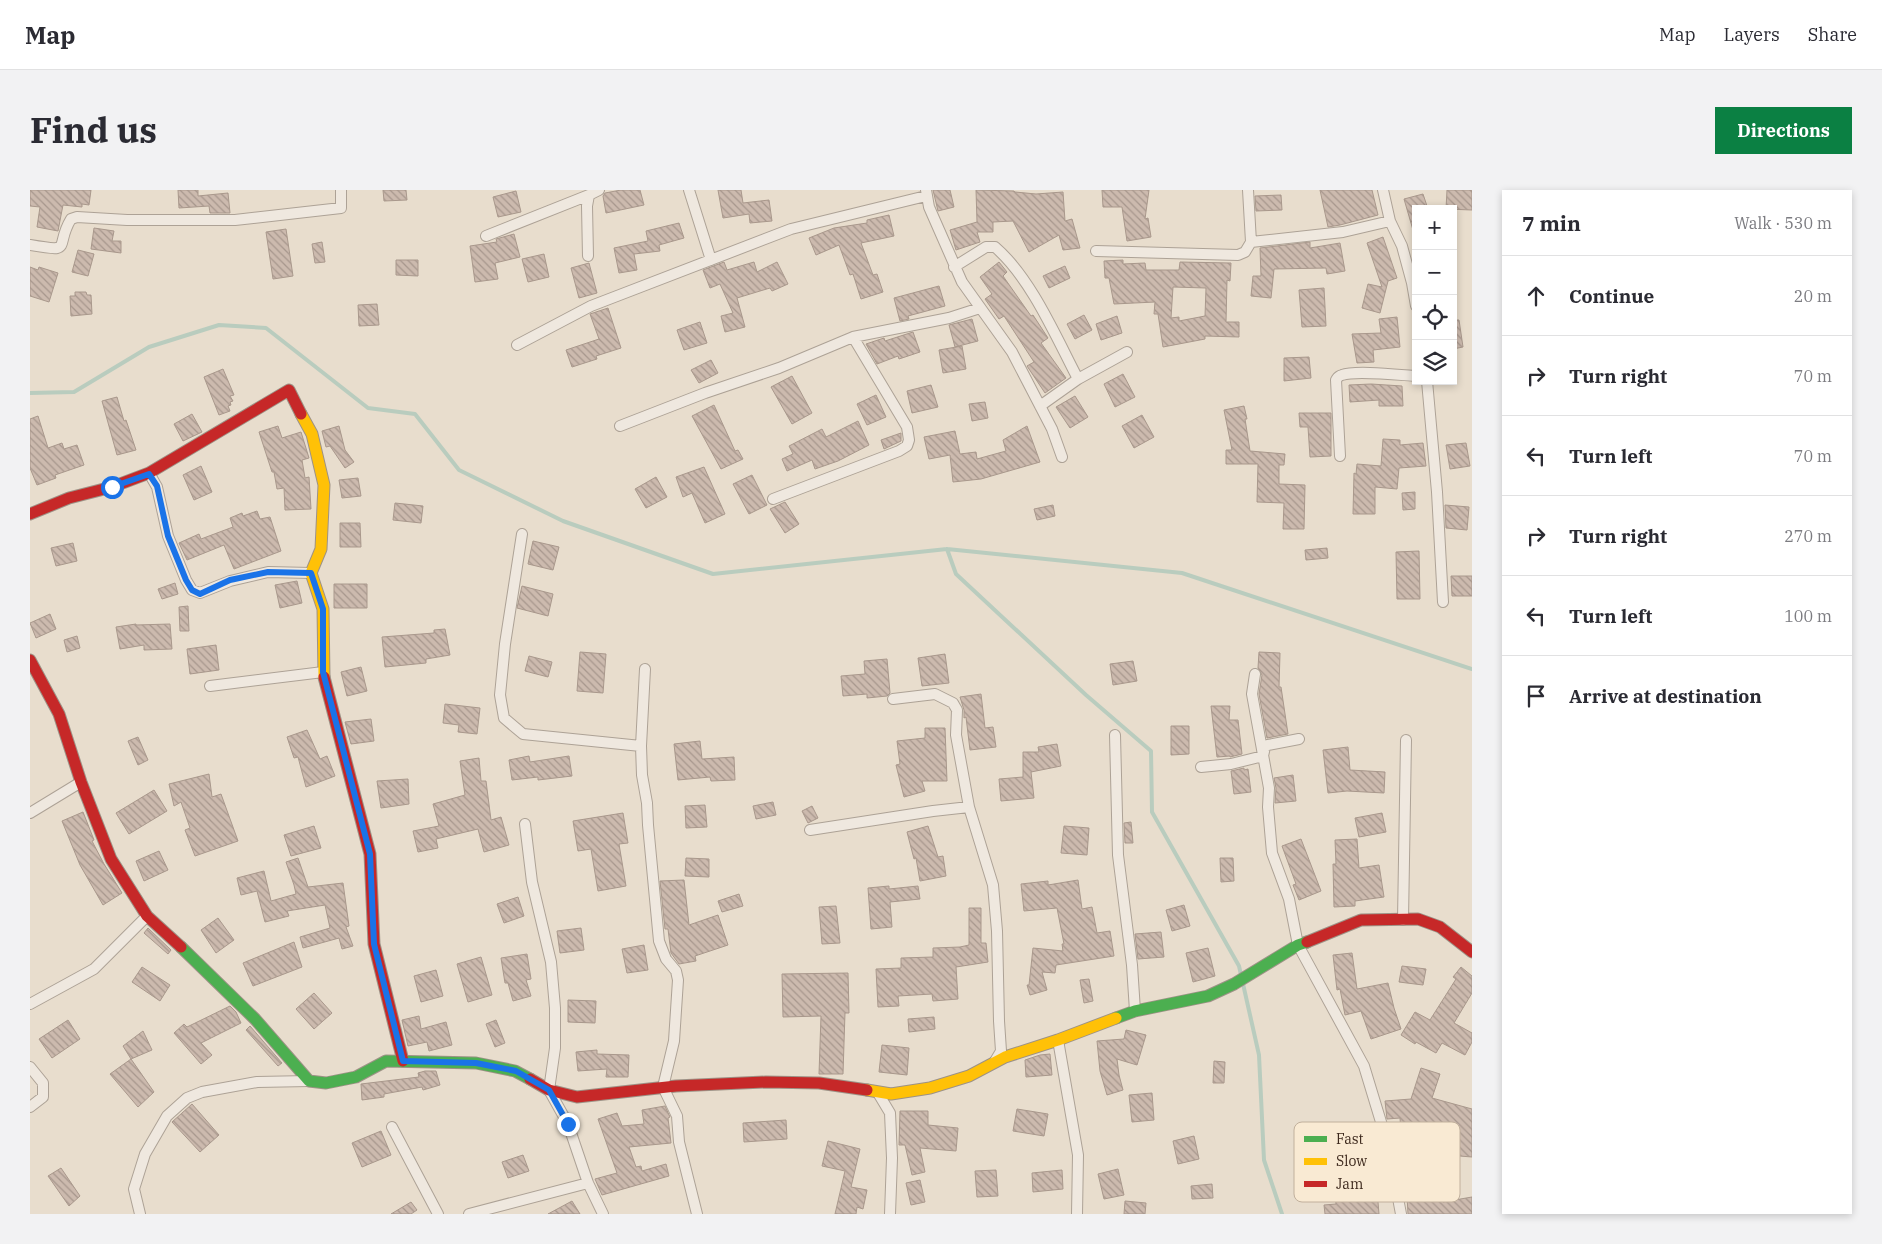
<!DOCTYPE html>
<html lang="en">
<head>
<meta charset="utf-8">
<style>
	body { margin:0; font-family:"IBM Plex Serif",serif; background:#f2f2f3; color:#2b2b33 }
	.controls { position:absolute; right:15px; top:15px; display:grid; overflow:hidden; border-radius:0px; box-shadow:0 2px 8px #0003 }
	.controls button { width:45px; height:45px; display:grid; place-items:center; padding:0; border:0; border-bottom:1px solid #e1e1e2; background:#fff; color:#2b2b33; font:25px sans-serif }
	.stop { position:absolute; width:15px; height:15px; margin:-11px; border:4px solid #1a73e8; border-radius:50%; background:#fff }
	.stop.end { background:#1a73e8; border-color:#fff; box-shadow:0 1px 5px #0008 }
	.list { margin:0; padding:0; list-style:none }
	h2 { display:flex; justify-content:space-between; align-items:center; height:65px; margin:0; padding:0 20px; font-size:21px }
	h2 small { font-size:16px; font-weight:400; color:#7c7c81 }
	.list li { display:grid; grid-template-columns:32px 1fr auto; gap:15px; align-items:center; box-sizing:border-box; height:80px; padding:0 20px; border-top:1px solid #e1e1e2 }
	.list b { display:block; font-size:19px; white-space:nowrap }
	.list em { font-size:16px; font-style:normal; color:#7c7c81 }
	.icon { flex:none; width:28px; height:28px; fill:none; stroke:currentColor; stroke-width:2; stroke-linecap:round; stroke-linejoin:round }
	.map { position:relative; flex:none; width:1442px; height:1024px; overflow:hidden; border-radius:0px }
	header { display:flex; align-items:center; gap:30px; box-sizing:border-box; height:70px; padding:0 25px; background:#fff; border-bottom:1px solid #e1e1e2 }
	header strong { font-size:24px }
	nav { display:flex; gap:28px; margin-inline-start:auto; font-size:18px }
	.intro { display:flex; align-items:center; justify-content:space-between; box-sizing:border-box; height:120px; padding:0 30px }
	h1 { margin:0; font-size:35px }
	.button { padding:12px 22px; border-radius:0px; background:#0b8043; color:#fff; font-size:18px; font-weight:700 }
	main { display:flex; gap:30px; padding:0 30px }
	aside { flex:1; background:#fff; border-radius:0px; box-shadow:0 2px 8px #0003 }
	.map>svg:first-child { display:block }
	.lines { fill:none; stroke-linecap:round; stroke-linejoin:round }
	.stream { stroke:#b9ccbe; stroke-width:4 }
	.building { fill:url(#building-back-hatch); stroke:#a9988c; fill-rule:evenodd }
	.street-casing { stroke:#ada296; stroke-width:12 }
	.fast-casing { stroke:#9d9286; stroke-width:13 }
	.slow-casing { stroke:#9d9286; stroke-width:13 }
	.jam-casing { stroke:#9d9286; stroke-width:13 }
	.street { stroke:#efe8df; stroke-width:10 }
	.fast { stroke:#4caf50; stroke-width:11 }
	.slow { stroke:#ffc107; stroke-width:11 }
	.jam { stroke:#c62828; stroke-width:11 }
	.route { stroke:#1a73e8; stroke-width:6 }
	.key { fill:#f9ead3; stroke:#c1b09c; stroke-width:1 }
	.key-label { font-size:14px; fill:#3d291d }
</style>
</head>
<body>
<header>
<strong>Map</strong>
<nav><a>Map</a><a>Layers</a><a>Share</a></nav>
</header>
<div class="intro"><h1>Find us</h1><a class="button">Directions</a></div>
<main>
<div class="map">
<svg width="1442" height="1024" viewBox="0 0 1442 1024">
	<defs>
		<pattern id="building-back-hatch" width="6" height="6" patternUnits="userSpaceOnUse" patternTransform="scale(1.25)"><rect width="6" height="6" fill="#ccbaae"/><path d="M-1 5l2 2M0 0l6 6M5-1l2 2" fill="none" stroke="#a7978d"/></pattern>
	</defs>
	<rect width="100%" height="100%" fill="#e8ddcd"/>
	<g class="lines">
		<path class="stream" d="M0,203l44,-1 75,-45 70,-22 47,3 102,80 47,6 44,56 104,51 150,53 234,-25 235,24 290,96
			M917,359l9,25 130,121 65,56 1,61 87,154 20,89 5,105 18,54"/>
	</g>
	<path class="building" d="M0,0h61l-2,15 -7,-1v3l-19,-2 -5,26 -21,-4 3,-20 -10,-1z
		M148,0h20v6l30,-3 2,20h-20l-1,-7 -30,2z
		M353,0h23l1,10 -23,1z
		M591,0h19l4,15 -38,8 -3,-17 2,-3z
		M688,0h23l2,13 26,-3 3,21 -22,2 -1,-9 -26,4z
		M903,0h17l4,17 -16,4z
		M946,0l38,1 1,1 21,2 27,-2 2,29 7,-2 8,29 -17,2 -4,-15 -30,17 -16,-31 -20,1v10h-16l3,10 -24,8 -6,-20 27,-8z
		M1072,0h47l-4,29 3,-1 3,19 -24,4 -5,-34h-19z
		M1290,0h52l6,25 -38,10 -12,2z
		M1417,0h25v20l-26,-1z
		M486,1l5,21 -23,5 -5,-20z
		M1393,4l5,15h-12v20l-3,1 -9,-31z
		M1251,5l1,15 -26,1 -1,-15z
		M859,25l5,21 -33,7 12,32 4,-1 6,18 -22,7 -8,-25 -3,1 -11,-30 -23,10 -7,-17 25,-10 33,-5v-3z
		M649,33l5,15 -25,7 1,6 -26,3 3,16 -18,3 -5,-25 34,-7 -2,-10z
		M64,38l20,3 -2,10h9v12l-30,-4z
		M256,39l7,47 -20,3 -7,-47z
		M484,44l6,23 -25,6 3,16 -23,3 -5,-36 27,-4 -1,-3z
		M1353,47l14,41 -9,3 -8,32 -18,-5 6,-24 14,3 -15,-44z
		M292,52l3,20 -10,1 -3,-19z
		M1280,52v6l30,-5 5,28 -18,3 -1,-6 -52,1 -3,29 -20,-2 2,-20h8l-1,-28z
		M48,60l16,4 -6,22 -16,-4z
		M514,64l5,23 -21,5 -6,-23z
		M366,70h22v16l-22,-1z
		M1093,70v4l22,-1 1,7h33l1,-8 51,1 -1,18 -3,-1 -1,42h13v15l-34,-1v3l-42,8 -5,-33h-4l1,-12 -41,2 -5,-26h-4l-1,-17zM1143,97l33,1 -1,28 -26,5v-4l-8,1z
		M694,72l3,8 27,-8 3,10 20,-10 11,22 -16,7 -2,-3 -33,10 8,29 -20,5 -4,-16 12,-3 -13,-29 -10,4 -7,-18z
		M969,72l8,10 -4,4 28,40 2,-1 15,23 -7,5 25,35 -21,15 -18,-27 7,-4 -30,-46 -5,3 -14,-20 7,-5 -12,-17z
		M559,73l8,30 -18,5 -8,-30z
		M1035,76l5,12 -21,10 -6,-12z
		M0,77l8,3 1,-3 19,6 -9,29 -19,-6z
		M909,96l6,20 -37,10 1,3 -9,2 -6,-23z
		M1294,98l2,38 -24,1 -3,-37z
		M45,102h11l1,3h4l1,19 -21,2 -1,-20h5z
		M347,114l2,21 -20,1 -1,-21z
		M578,118l13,40 -25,8 1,3 -25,8 -6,-17 33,-11 -9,-25z
		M1054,125l8,15 -17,9 -8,-15z
		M1087,126l5,17 -21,7 -5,-16z
		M1367,127l3,30 -27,3 1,12 -17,1 -5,-29 29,-1 -2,-14z
		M942,129l6,22 -23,6 -6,-22z
		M1423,130h6l4,27 -10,2z
		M670,132l7,21 -23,7 -7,-20z
		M883,142l7,20 -21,7 -1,-3 -21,8 -11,-20 18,-6 1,3z
		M932,156l4,23 -23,4 -4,-23z
		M1279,167l2,21 -27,3v-23z
		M681,170l7,13 -19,10 -8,-13z
		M193,179l11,26 -4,1 3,5 -3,1 1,3 -3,1 2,5 -11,4 -15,-38z
		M1093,184l12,23 -20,10 -11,-23z
		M762,186l20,37 -20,11 -21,-37z
		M1341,194l31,2 1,20h-24v-6l-29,2 -1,-17z
		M901,195l7,22 -26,6 -5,-22z
		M846,205l10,22 -19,8 -10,-21z
		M1045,206l13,21 -18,11 -14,-21z
		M87,207l7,24 2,-1 10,30 -19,5 -15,-54z
		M955,212l3,16 -16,3 -3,-17z
		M684,215l21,46 3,-1 5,9 -22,10 -29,-53z
		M1214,216l3,13h-2l5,32 35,3 -1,11h-5v19l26,1 -1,44h-21l1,-26 -27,-1 1,-38h-32v-14h6l-8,-40z
		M1269,223h32v43l-21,1 -2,-30h-8z
		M162,224l10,18 -19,9 -9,-17z
		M1112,225l12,22 -20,11 -12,-22z
		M8,226l10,32 14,-5 2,6 13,-4 7,20 -29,10 1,3 -19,7 -7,-17v-49z
		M828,231l11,24 -31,16 -23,8 -3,-9 -25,11 -5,-12 11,-5 -4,-8 33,-17 4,8z
		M248,236l4,12 19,-6 8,26 -7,2 3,18 4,-1 2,32 -26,1 -1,-22 -7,1 -3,-17h-2l-13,-40z
		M309,236l6,24 9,12 -9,6 -15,-22 -4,1 -4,-16z
		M997,236l13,36 -59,17 -28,3 -3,-27 -21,4 -5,-22 31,-6 5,23 16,-2 1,7 29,-8 -3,-11z
		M871,243v8l-17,8 -3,-9z
		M1353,249l17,1v5l23,-2 3,23 -27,2 -2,21 -22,-2v27h-22l1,-41 2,1 1,-10 24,2z
		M1436,253l4,23 -20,3 -4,-24z
		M171,276l11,26 -18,8 -11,-25z
		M674,277l21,47 -20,9 -13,-30 -9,4 -7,-20z
		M722,285l15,30 -18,9 -16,-30z
		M626,287l11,20 -21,11 -11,-19z
		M328,288l3,18 -19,2 -3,-18z
		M1385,302v17l-12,1 -1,-17z
		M755,312l14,22 -14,9 -15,-24z
		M365,313l28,3 -2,17 -28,-3z
		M1023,315l2,11 -18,4 -3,-11z
		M1415,315l24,2 -2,23 -21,-2z
		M227,321l3,8 10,-2 11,34 -47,18 -10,-24 -37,15 -8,-17 20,-9 2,5 32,-12 -3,-9 12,-5 1,3z
		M310,333h20l1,24h-21z
		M503,351l26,6 -6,23 -25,-6z
		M43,353l4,18 -21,5 -5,-18z
		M1297,358l1,10 -22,2 -1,-10z
		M1389,361l1,48h-23l-1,-47z
		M1421,386h21v20h-20z
		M267,391l5,22 -22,5 -5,-23z
		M145,393l3,11 -16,5 -4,-10z
		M304,394h33v24h-33z
		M492,396l31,8 -5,22 -31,-8z
		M158,416l1,25h-9l-1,-24z
		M20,424l6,15 -20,9 -6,-15z
		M106,434v1l34,-1 2,25 -28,1v-5l-24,4 -4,-22z
		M415,439l5,26 -24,4v4l-41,4 -3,-30 52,-4v-3z
		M47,446l3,12 -13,4 -3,-12z
		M186,455l3,25 -29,4 -3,-25z
		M550,462l26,2 -3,39 -26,-2z
		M1229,462l21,1 -1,34h2l7,47 -21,4 -8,-44 3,-19 -4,-7z
		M915,464l4,29 -27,3 -4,-28z
		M499,466l23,6 -4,15 -23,-6z
		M857,469l3,34 -3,3 -20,2v-4l-24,2 -2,-20 24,-2 -1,-13z
		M1103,471l4,20 -24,4 -3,-21z
		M331,477l6,24 -20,5 -6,-24z
		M951,504l4,34 8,-1 3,20 -26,3 -4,-33 -2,1v-8l-4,-13z
		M415,514l35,4 -3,26 -19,-2 1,-7 -16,-2z
		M1181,516h19l-1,14h9l4,34 -12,3v-1l-13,1z
		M341,529l3,22 -23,3 -6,-22z
		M1141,536h18v28l-18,1z
		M895,538h20l2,53h-25l3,10 -21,6 -8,-32 4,-1 -3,-23 28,-3z
		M277,540l13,29 7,-3 8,20 -29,11 -8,-30 -4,1 -7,-21z
		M108,547l10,23 -10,5 -10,-24z
		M670,551l2,18 32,-2 1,23 -24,1 -1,-4 -32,3 -4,-36z
		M1027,554l4,22 -30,6 3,26 -33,3 -2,-22 24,-2v-25h16l-1,-5z
		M1318,557l2,23 35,2 -1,21 -37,-2 -19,2 -5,-43z
		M499,566l1,6 39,-6 3,20 -34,4v-3l-26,3 -3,-20z
		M449,568l2,23h5l5,39 10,-3 8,28 -25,7 -6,-23 -42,10 2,9 -20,4 -5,-21 26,-5 -6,-22 32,-9 -5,-34z
		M1214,578v2l4,-1 3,23 -17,2 -3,-23z
		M179,584l3,23 9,-3 17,47 -43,15 -10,-26 5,-2 -9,-26 -7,4 -5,-22z
		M1263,585l3,26 -21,2 1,-15 -2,-10z
		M378,589l1,25 -28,4 -4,-27z
		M124,600l13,21 -38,23 -13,-21z
		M743,612l3,13 -20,4 -3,-13z
		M675,615l2,22 -21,1 -1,-22z
		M782,616l6,12 -10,5 -6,-12z
		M53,622l11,28 -2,1 12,23 18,29 -19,12 -23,-40 -18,-44z
		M593,623l5,30 -9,1 7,42 -28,5 -7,-42 -13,2 -5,-30z
		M1352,623l4,19 -27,5 -4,-19z
		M1101,632l2,21h-8l-1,-20z
		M284,636l7,22 -30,8 -7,-21z
		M898,636l10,31 5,-1 3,20 -26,5 -4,-23 -2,1 -7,-27z
		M1034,636l25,2 -2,27 -26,-2z
		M1271,649l20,52 -22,9 -6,-15 3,-1 -14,-38z
		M1327,649l2,29 20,-3 5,32 -29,4v5l-21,1 -1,-43h3l-1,-24z
		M129,661l9,19 -24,11 -8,-20z
		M268,668l10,29 35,-4 6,43 -3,1 7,19 -11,3 -3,-11 -36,10 -3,-11 30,-9 -5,-23 -38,6 2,5 -24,6 -8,-31 -16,4 -4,-17 27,-7 7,30 25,-7 -2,-9 -8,-23z
		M656,668l23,1v18l-24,-1z
		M1190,668h13l1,23 -13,1z
		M654,690l5,45 29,-10 10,30 -33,11 1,5 -17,3 -8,-11 -3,-24h-3l-5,-48z
		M1048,690l4,29 10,-2 5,26 13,-2 4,25 -58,9 -1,8 -13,-1 5,18 -17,5 -3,-10h2l4,-37 30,3 -1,-7h2l-7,-36 -33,3 -3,-27 27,-3v4z
		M859,696v3l29,-3 2,13 -30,3 2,25 -21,2 -3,-41z
		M709,704l4,12 -21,6 -4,-11z
		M488,707l6,19 -20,7 -7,-19z
		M1154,715l6,21 -18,5 -6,-21z
		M806,716l4,37 -18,1 -3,-37z
		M939,718h12v35h5l2,19 -32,5 2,32 -25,2 -1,-7 -34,2 1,10 -21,1 -2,-38 25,-1v-10l32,-1v-9l27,-1 9,-2z
		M188,728l16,22 -18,13 -15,-23z
		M118,738l23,22 -3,4 -24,-21z
		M551,738l3,22 -24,3 -3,-22z
		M1131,742l3,25 -26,2 -3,-25z
		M264,752l8,25 -49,19 -10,-23z
		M614,755l4,25 -21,3 -5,-24z
		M1178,758l7,28 -22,6 -7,-29z
		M1322,763l5,36 31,-6 6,25 7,21 -30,10 -10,-28 -16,4 -5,-26 -3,1 -4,-35z
		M497,764l4,25 -5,1 5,16 -18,5 -5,-18h-3l-4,-25z
		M451,767l11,38 -24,7 -11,-38z
		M1372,776l24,3 -3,16 -24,-3z
		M112,777l28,18 -10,16 -28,-19z
		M1431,777l11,9v17l-18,30 18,10v9l-7,13 -23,-12 -6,10 -20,-11 -1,2 -14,-9 14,-23 15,8 26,-41 -3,-2z
		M406,780l7,26 -22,6 -7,-26z
		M818,783l1,40h-4l-2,61h-24l2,-58 -38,1 -1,-43z
		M1059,789l4,22 -9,2 -4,-23z
		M284,803l18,20 -18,16 -18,-20z
		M538,810l28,1 -1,22 -27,-1z
		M200,816l6,6 5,11 -40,20 11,12 -11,9 -27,-31 10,-9 3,3z
		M389,826l2,13 25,-7 6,23 -23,6 -2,-9 -19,4 -6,-26z
		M904,827l1,12 -26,3 -1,-13z
		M38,830l12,19 -28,19 -13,-19z
		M466,830l9,23 -10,4 -9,-23z
		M220,836l32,37 -4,3 -32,-36z
		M1096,840l20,5 -9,30 -20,-6 2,16 4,15 -16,5 -7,-24 -3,-30 27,-2z
		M113,841l9,19 -21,9 -8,-13z
		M852,855l27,3 -2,27 -28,-3z
		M567,860v4l32,1 -1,22h-22l1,-8 -29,2 -2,-19z
		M1020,864l2,21 -26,2 -1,-17 15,-5z
		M101,869l23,33 -16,15 -28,-33z
		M1184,871l11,1 -1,21h-11z
		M1391,878l19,6 -8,24 40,11v48l-25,-2v5l-44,1 -3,-43 -13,1 -2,-18 26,-2z
		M395,881h11l4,14 -17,5 -1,-3 -38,7v3l-22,3 -1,-16 58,-7 -1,-4z
		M1122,903l2,27 -22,2 -3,-27z
		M162,914l27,31 -19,17 -28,-30z
		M635,916l5,11 -2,1 3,25 -42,4 7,20 5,-1 1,5 24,-7 3,12 -67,19 -7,-16 22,-6 -19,-54 19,-6 5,13 22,-2 -2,-14z
		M987,919l31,5 -4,22 -31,-5z
		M870,921h28v14l30,3 -2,23 -36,-3 5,24 -13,3 -7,-30h-6z
		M756,930l1,19 -43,3 -1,-19z
		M351,941l10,24 -29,12 -10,-24z
		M1164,946l5,23 -21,5 -5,-23z
		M798,951l32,8 -9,38 16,3 -4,19 -6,-2 -1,7h-21l10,-43 -23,-5z
		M493,965l6,16 -21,7 -6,-16z
		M31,978l19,28 -11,10 -21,-30z
		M1088,979l6,26 -20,4 -6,-25z
		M966,980l2,26 -21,1 -2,-26z
		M1032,980l1,19 -30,3 -1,-19z
		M1346,988l3,36h-54l-1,-9 12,-1 -2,-22z
		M890,990l5,22 -14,3 -5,-22z
		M1182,994l1,14 -21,1 -1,-13z
		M1412,1003l1,9 29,-5v17h-64l-1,-18z
		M542,1011l8,13h-32z
		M1095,1011l21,2 -1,11h-21z
		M381,1012l6,8 -6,4h-20z"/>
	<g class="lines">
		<g class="street-casing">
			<path id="street" d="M659,0l22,70
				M896,0l3,17 33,75 50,70 40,77 10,28
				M1353,0l7,31 12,25 10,37 4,23
				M456,46l103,-41
				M1221,52l92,-10 47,-11
				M0,55c45,8 24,2 41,-26l6,-2 50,3h108l106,-12v-18
				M1066,61l142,4 7,-3 6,-10 -3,-52
				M558,66l-1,-50 2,-11 10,-5
				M924,77l32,-20h9c36,31 61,90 83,132l49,-27
				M487,155l74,-39 200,-77 135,-33
				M1397,191l10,111 6,110
				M1010,216l38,-27
				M590,236l85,-33 74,-25 74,-31 96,-19 31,-10
				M1310,266l-4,-76c2,-3 2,-4 6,-5 13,-5 58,0 74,1
				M119,283l8,14 11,49 18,44 6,10 8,3 30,-12 38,-9 43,1
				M743,309l126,-48 8,-5 2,-6 -2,-13 -54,-90
				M492,344l-17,110 -5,51 4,23 19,16 118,12 1,29 5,28 1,22 11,116 7,18 10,12 2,9 -4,61 -11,46 14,29 2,26 18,72
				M1225,484l-3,20 17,94 -1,19 4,46 17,46 9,46 66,121 24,79 13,69
				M180,496l113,-14
				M863,509l42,-5 18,9 4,7 -1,25 13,72 24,78 4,46 2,90 2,30 -6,10
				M1085,545l3,120 14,110 3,46
				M611,556l4,-77
				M1171,577l30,-3 32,-8 2,-9 3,-2 31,-6
				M0,623l51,-31
				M495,634l7,58 19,80 4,46v40l-6,42 19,34 20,59 15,31
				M780,640l123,-19 36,-4
				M1373,730l3,-180
				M0,814l64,-35 53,-53
				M1028,850l20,115 -1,59
				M0,877l13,16v14l-13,10
				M848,903l12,20 2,45 -2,56
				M362,937l46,87
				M110,1024l-6,-25 11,-35 22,-38 20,-18 15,-6 55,-10 52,-1
				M439,1024l119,-31"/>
		</g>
		<g class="fast-casing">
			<path id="fast" d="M151,757l74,72 54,62 17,2 30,-6 30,-16 90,2 39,8 15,8
				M1086,828l19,-7 73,-15 26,-12 64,-39 9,-3"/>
		</g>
		<g class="slow-casing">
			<path id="slow" d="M271,224l11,20 12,51 -3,64 -10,24 12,36 1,68
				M837,900l24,4 39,-6 39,-12 36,-19 53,-17 58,-22"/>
		</g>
		<g class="jam-casing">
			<path id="jam" d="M0,324l39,-16 43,-11 37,-14 140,-83 12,24
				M0,470l29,54 22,68 30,77 36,57 34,31
				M294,487l46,177 4,90 29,117
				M1277,752l54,-22 57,-1 22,8 32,25
				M500,889l19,11 28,7 99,-11 90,-4 53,1 48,7"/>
		</g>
		<use href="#street" class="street"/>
		<use href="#fast" class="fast"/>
		<use href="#slow" class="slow"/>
		<use href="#jam" class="jam"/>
	</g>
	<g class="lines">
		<path class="route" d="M82,297l37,-13 8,12 11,50 18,44 6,10 8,4 30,-14 38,-8 43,1 12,36v63l47,182 4,90 29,117 73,2 40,8 33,19 19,34"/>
	</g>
	<rect x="1264" y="932" width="166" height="80" rx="8" class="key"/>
	<rect x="1274" y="946" width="23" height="6" fill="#4caf50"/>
	<rect x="1274" y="968" width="23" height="7" fill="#ffc107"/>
	<rect x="1274" y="991" width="23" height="6" fill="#c62828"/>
	<g class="key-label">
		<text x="1306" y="954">Fast</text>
		<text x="1306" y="976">Slow</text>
		<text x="1306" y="999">Jam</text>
	</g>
</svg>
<div class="controls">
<button>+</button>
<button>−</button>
<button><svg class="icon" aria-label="locate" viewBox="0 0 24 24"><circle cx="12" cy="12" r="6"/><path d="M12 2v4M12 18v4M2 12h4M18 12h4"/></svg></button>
<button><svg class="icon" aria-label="layers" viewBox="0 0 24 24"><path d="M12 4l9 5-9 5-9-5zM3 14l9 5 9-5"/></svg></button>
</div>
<div class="stop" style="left:82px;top:297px"></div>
<div class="stop end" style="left:538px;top:934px"></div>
</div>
<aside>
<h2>7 min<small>Walk · 530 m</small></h2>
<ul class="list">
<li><svg class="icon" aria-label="ahead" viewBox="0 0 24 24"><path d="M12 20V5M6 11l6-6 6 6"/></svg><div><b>Continue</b></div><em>20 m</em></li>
<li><svg class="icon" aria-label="right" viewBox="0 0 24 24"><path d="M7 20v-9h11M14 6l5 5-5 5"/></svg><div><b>Turn right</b></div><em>70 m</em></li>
<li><svg class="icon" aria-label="left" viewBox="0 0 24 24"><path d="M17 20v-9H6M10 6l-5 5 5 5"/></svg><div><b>Turn left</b></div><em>70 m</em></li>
<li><svg class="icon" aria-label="right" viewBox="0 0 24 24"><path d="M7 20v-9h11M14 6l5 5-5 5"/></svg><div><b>Turn right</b></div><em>270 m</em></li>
<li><svg class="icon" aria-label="left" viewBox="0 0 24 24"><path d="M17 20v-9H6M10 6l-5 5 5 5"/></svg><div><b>Turn left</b></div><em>100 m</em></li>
<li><svg class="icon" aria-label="arrive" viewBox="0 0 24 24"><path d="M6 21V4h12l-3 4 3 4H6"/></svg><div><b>Arrive at destination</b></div></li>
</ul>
</aside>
</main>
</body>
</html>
